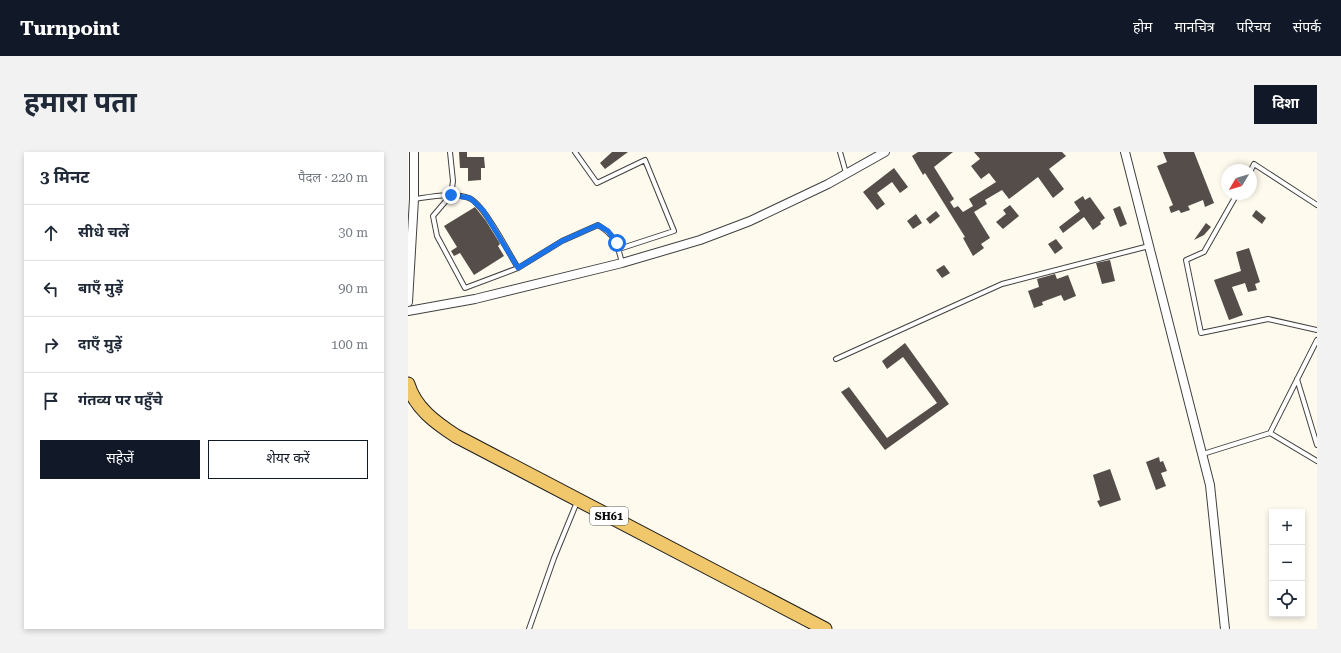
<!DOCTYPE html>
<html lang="hi">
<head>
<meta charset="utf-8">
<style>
	body { margin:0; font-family:"Roboto Serif","Noto Sans Devanagari",serif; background:#f2f2f3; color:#1f2937 }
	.controls { position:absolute; right:12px; bottom:12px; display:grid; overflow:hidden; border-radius:0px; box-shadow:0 2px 6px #0003 }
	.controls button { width:36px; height:36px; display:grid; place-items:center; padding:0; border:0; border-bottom:1px solid #e0e1e3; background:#fff; color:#1f2937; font:20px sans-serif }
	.compass { position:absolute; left:813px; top:12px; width:36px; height:36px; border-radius:50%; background:#fff; box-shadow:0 2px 6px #0003; rotate:232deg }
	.stop { position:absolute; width:12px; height:12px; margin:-9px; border:3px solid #1a73e8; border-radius:50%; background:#fff }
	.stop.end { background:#1a73e8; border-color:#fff; box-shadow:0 1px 4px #0008 }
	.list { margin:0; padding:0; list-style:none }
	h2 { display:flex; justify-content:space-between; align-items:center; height:52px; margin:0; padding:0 16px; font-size:17px }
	h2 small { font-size:13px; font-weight:400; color:#747a83 }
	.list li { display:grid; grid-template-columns:26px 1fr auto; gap:12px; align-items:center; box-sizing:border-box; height:56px; padding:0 16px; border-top:1px solid #e0e1e3 }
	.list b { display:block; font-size:15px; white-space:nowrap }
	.list em { font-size:13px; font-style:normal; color:#747a83 }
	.actions { display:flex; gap:8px; padding:12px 16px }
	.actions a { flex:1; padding:9px 0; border:1px solid #111827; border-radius:0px; text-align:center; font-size:14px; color:#111827 }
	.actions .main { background:#111827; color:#fff }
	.icon { flex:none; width:22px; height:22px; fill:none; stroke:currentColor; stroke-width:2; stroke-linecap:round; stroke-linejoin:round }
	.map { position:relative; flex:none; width:909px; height:477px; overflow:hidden; border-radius:0px }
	header { display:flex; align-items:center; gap:24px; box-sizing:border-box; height:56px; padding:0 20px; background:#111827; color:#fff }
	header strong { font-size:19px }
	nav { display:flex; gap:22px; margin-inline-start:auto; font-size:14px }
	.intro { display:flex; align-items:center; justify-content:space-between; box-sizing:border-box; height:96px; padding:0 24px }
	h1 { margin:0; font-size:28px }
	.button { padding:10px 18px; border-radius:0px; background:#111827; color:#fff; font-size:14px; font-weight:700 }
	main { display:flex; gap:24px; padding:0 24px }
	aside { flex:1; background:#fff; border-radius:0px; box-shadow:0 2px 6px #0003 }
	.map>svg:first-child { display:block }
	.building { fill:#554d4a }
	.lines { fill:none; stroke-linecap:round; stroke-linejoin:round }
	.lane-casing { stroke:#404040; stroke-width:6 }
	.street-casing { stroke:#404040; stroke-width:10 }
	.primary-casing { stroke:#1e1e1e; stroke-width:15 }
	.lane { stroke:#fff; stroke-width:4 }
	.street { stroke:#fff; stroke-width:8 }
	.primary { stroke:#f0c76b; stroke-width:13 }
	.route { stroke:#1a73e8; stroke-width:5 }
	.labels { text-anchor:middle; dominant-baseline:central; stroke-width:4; stroke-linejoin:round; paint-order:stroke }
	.shield { fill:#fff; stroke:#565656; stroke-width:1 }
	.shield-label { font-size:11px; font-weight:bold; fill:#0d0d0d }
</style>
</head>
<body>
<header>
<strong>Turnpoint</strong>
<nav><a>होम</a><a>मानचित्र</a><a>परिचय</a><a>संपर्क</a></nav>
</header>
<div class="intro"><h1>हमारा पता</h1><a class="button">दिशा</a></div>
<main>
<aside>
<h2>3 मिनट<small>पैदल · 220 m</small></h2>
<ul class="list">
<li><svg class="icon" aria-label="ahead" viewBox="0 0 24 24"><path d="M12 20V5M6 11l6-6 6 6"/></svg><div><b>सीधे चलें</b></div><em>30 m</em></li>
<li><svg class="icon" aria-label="left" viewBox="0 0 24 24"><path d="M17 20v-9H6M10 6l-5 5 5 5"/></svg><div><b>बाएँ मुड़ें</b></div><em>90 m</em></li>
<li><svg class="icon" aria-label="right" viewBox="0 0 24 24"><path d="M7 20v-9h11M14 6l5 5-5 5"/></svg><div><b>दाएँ मुड़ें</b></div><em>100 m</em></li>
<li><svg class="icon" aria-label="arrive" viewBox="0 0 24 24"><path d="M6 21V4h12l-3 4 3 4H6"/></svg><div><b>गंतव्य पर पहुँचे</b></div></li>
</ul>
<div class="actions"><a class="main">सहेजें</a><a>शेयर करें</a></div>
</aside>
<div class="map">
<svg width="909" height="477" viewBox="0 0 909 477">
	<rect width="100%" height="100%" fill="#fefaed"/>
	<path class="building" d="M51,0h8v5h17l1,11h-4v12l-13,1v-13h-8z
		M204,0h16l-23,17 -5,-6z
		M510,0h35l-19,15 20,32 -4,3 4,6 4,-2 5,6 10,-6 -4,-7 27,-17 -7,-9 -8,6 -10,-13 9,-7 -6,-7h88l4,4 -17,13 15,20 -11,9 -15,-21 -29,22 -7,-9 -17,10 2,4 -13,8 16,26 -9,6 3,4 -11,8 -10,-18 2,-1 -40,-64 -2,2 -11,-19z
		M755,0h31l20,51 -9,4 -2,-7 -15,6 2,4 -9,3 -2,-3 -8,3 -2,-6 4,-2 -16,-39 10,-4z
		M486,16l14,19 -8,6 -8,-11 -15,11 8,11 -8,6 -14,-18z
		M675,44l2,4 5,-3 15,21 -5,4 1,2 -8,6 -9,-13 -21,16 -4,-6 21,-16 -6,-9z
		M602,53l9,11 -16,13 -7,-7 10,-8 -3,-4z
		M712,54l7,18 -7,3 -7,-18z
		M67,55l11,14 13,21 1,2 -2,2 6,10 -30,19 -14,-22 -6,3 -3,-5 6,-4 -13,-21z
		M848,58l10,8 -4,6 -10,-8z
		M528,59l4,5 -10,8 -4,-5z
		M508,62l6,9 -9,6 -6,-8z
		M798,71l5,4 -7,8 -10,5z
		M648,87l7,9 -8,6 -7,-10z
		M841,96l11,34 -5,2 2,6 -9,2 -3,-9 -13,4 11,28 -14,5 -15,-40 27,-9 -5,-19z
		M702,108l5,21 -13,3 -6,-21z
		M536,113l6,8 -8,5 -6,-8z
		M647,122l2,5 11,-4 8,21 -12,5 -3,-6 -19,7 1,3 -9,3 -6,-17 11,-4 -2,-8z
		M497,191l44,61 -64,46 -44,-58 8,-5 38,51 50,-35 -34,-46 -16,12 -5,-8z
		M751,305l1,5 3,-1 4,10 -6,2 5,13 -10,4 -10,-28z
		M702,317l11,31 -21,7 -3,-6 3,-1 -7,-25z"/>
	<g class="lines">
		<g class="lane-casing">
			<path id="lane" d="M42,0l3,29 -2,14 -18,21 4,20 28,52 53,-20
				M167,0l22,31 48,-23 29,71 -55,18
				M432,0l6,21
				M843,18l3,-6 63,41
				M829,42l-33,58 -18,8 15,73 67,-14 49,11
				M6,47c16,-2 40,-7 55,-1 15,6 39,54 49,70l44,-27 36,-16c18,11 19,18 24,38
				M428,207l166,-75 147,-38
				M889,227l20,66
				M862,281l47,28
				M795,302l67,-21 47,-93
				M121,477l25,-71 23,-56"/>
		</g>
		<g class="street-casing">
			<path id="street" d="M717,0l85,333 15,144
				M0,150l6,-103v-47
				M0,159l67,-12 147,-36 78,-23 50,-19 78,-37 57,-32"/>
		</g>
		<g class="primary-casing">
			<path id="primary" d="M0,232c7,24 28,39 48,52l369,193"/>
		</g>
		<use href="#lane" class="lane"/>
		<use href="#street" class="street"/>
		<use href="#primary" class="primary"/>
	</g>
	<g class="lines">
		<path class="route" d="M43,43l19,3 13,12 35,58 44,-27 36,-16 10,6 9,12"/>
	</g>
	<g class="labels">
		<rect class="shield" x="182" y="355" width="38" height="18" rx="3"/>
		<g class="shield-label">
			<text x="201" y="364">SH61</text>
		</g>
	</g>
</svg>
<div class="controls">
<button>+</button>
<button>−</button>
<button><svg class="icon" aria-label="locate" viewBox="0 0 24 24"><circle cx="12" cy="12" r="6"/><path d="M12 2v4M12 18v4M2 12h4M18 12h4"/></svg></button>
</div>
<svg class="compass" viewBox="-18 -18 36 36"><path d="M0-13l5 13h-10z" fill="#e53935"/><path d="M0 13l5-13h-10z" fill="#747a83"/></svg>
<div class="stop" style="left:209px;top:91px"></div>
<div class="stop end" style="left:43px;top:43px"></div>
</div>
</main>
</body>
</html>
